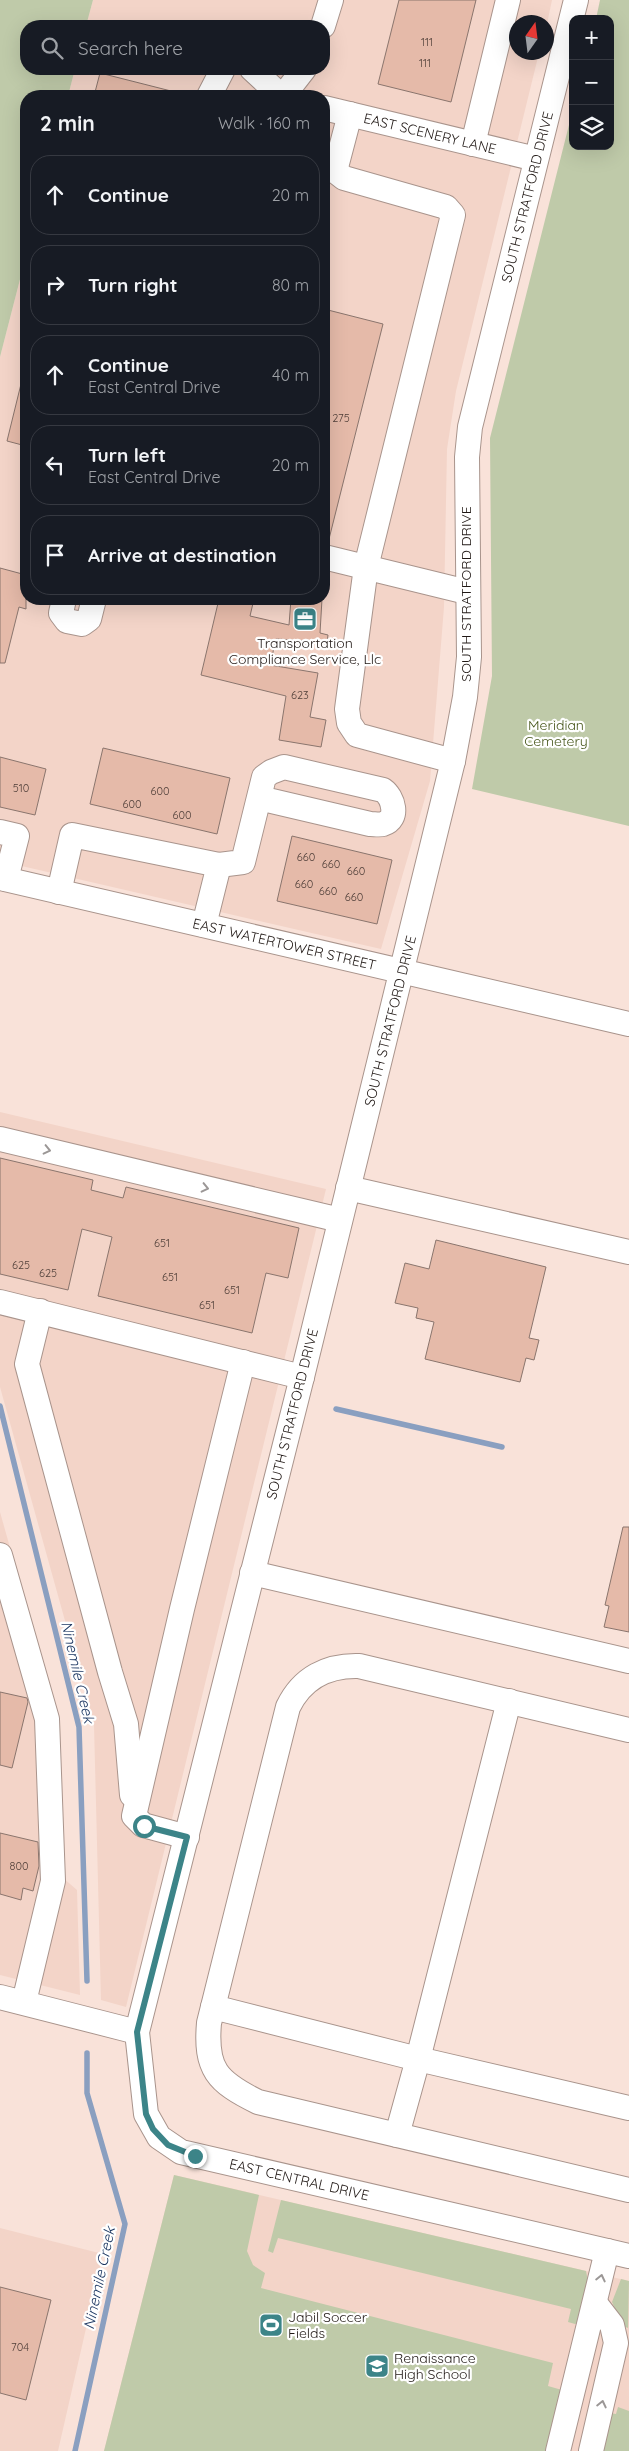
<!DOCTYPE html>
<html lang="en">
<head>
<meta charset="utf-8">
<style>
	body { margin:0; font-family:Quicksand,sans-serif; background:#20242c; color:#f1f3f6 }
	.controls { position:absolute; right:15px; top:15px; display:grid; overflow:hidden; border-radius:10px; box-shadow:0 5px 20px #0002 }
	.controls button { width:45px; height:45px; display:grid; place-items:center; padding:0; border:0; border-bottom:1px solid #363941; background:#171b24; color:#f1f3f6; font:25px sans-serif }
	.compass { position:absolute; left:509px; top:15px; width:45px; height:45px; border-radius:50%; background:#171b24; box-shadow:0 5px 20px #0002; rotate:14deg }
	.stop { position:absolute; width:15px; height:15px; margin:-11px; border:4px solid #3c8488; border-radius:50%; background:#fff }
	.stop.end { background:#3c8488; border-color:#fff; box-shadow:0 1px 5px #0008 }
	.list { margin:0; padding:0; list-style:none }
	h2 { display:flex; justify-content:space-between; align-items:center; height:65px; margin:0; padding:0 20px; font-size:21px }
	h2 small { font-size:16px; font-weight:400; color:#9ea1a6 }
	.list li { display:grid; grid-template-columns:32px 1fr auto; gap:15px; align-items:center; box-sizing:border-box; height:80px; margin:0 10px 10px; padding:0 10px; border:1px solid #363941; border-radius:20px }
	.list b { display:block; font-size:19px; white-space:nowrap }
	.list p { margin:0; font-size:16px; white-space:nowrap; color:#9ea1a6 }
	.list em { font-size:16px; font-style:normal; color:#9ea1a6 }
	.icon { flex:none; width:28px; height:28px; fill:none; stroke:currentColor; stroke-width:2; stroke-linecap:round; stroke-linejoin:round }
	.map { position:relative; flex:none; width:629px; height:2451px; overflow:hidden }
	.search { position:absolute; background:#171b24; box-shadow:0 5px 20px #0002; left:20px; top:20px; width:310px; height:55px; display:flex; align-items:center; gap:12px; box-sizing:border-box; padding:0 18px; border-radius:20px; color:#9ea1a6; font-size:19px }
	.panel { position:absolute; background:#171b24; box-shadow:0 5px 20px #0002; left:20px; top:90px; width:310px; height:515px; border-radius:20px }
	.map>svg:first-child { display:block }
	.built { fill:#f3d4c8 }
	.green { fill:#bfcaa9 }
	.lines { fill:none; stroke-linecap:round; stroke-linejoin:round }
	.stream { stroke:#8a9fc0; stroke-width:5.5 }
	.building { fill:#e5baa9; stroke:#8a756d }
	.minor-casing { stroke:#a9948c; stroke-width:26 }
	.minor { stroke:#fff; stroke-width:24 }
	.oneway { stroke:#9b9796 }
	.route { stroke:#3c8488; stroke-width:6 }
	.labels { text-anchor:middle; dominant-baseline:central; stroke-width:4.5; stroke-linejoin:round; paint-order:stroke }
	.number-label { font-size:11px; fill:#51403a }
	.street-label { font-size:14px; fill:#201815; stroke:#fff }
	.poi-label { font-size:14px; fill:#201815; stroke:#fff; text-anchor:start }
	.park-label { font-size:14px; fill:#48571c; stroke:#fff }
	.water-label { font-size:15px; font-style:italic; fill:#18335f; stroke:#fff }
</style>
</head>
<body>
<div class="map">
<svg width="629" height="2451" viewBox="0 0 629 2451">
	<rect width="100%" height="100%" fill="#f9e2d9"/>
	<path class="built" d="M93,0h459l-5,24 -31,-2v30l23,1 -83,338 -9,58 -3,158 -14,174 -49,168 -381,-88v-504l26,-101v343h298v-503h-256l7,-27h249v-43h-238z
		M0,1112l326,77 -200,818 -25,-7 -7,-275 -94,-338z
		M0,1512l60,213 2,152 15,13 3,105 -80,-20z
		M174,2175l455,106v170h-525z
		M0,2228l103,26 -45,197h-58z"/>
	<path class="green" d="M0,0h93l-7,26h-60v43h49l-7,27h-42v160l-26,101z
		M600,0h29v826l-157,-37 20,-113 -2,-238 83,-329v37h37v-127h-14z
		M174,2175l85,20 -12,56 6,14 12,8 -4,15 292,75 -5,23 14,4 -15,61h-443z
		M281,2200l305,71 3,15 -11,37 -3,1 -7,-2 3,-13 -293,-71 -5,15 -5,-2z
		M621,2279l8,2 -1,47 -5,-2 -11,-24z
		M618,2407l11,4v40h-28l9,-38 6,1z"/>
	<g class="lines">
		<path class="stream" d="M0,1406l79,321 8,254
			M336,1409l166,38
			M75,2451l50,-227 -38,-131v-40"/>
	</g>
	<path class="building" d="M399,0h77l-25,102 -73,-18z
		M100,73l71,18 -1,5h-76z
		M324,309l59,15 -54,215 -5,-1z
		M21,384l5,1v61l-19,-5z
		M0,568l26,7v34l-7,-2 -14,56h-5z
		M219,599h35l-4,17 39,9 2,-26h31l-2,34 8,2 -1,7 -51,-3 -6,26 48,8 -8,44 16,3 -5,27 -42,-7 7,-44 -85,-21z
		M103,748l127,30 -13,56 -127,-30z
		M0,757l46,12 -11,46 -35,-8z
		M292,836l100,24 -15,64 -100,-23z
		M0,1158l93,22 -2,10 32,8 3,-11 173,41 -11,50 -22,-5 -14,60 -154,-37 14,-59 -30,-8 -14,61 -68,-16z
		M436,1240l110,27 -17,71 10,2 -5,20 -8,-2 -6,24 -95,-23 9,-37 -18,-4 2,-10 -23,-5 10,-40 24,6z
		M623,1527h6v105l-25,-5 5,-21 -4,-1z
		M0,1692l27,6 1,4 -16,66 -12,-3z
		M0,1833l38,9 1,24 -6,25 -10,-3 -2,12 -21,-6z
		M0,2287l51,13 -25,100 -26,-7z"/>
	<g class="lines">
		<g class="minor-casing">
			<g id="minor">
				<path id="s1" d="M576,0l-106,427 -3,30 2,200 -4,40 -12,64 -151,616 -165,655 9,82 13,23 22,15 448,104"/>
				<path d="M323,26l8,-26"/>
				<path d="M252,69l29,27"/>
				<path d="M209,96l14,-27"/>
				<path d="M283,96l21,-27"/>
				<path id="s2" d="M324,108l212,51"/>
				<path d="M350,114l-15,57 9,7 102,29 7,8 -87,352 -19,142 2,14 8,12 96,26"/>
				<path d="M473,144l35,-144"/>
				<path d="M324,557l143,35"/>
				<path d="M64,599l-3,14 6,8 15,3 7,-5 5,-20"/>
				<path d="M0,832l17,4 -11,43"/>
				<path d="M219,865l24,-3 21,-85 7,-5 13,-5 99,23c10,7 17,29 0,34 -3,1 -9,0 -13,0l-111,-26"/>
				<path id="s3" d="M0,878l629,146"/>
				<path d="M59,892l13,-57 147,30 -15,60"/>
				<path d="M0,1139l340,81"/>
				<path d="M348,1188l281,64"/>
				<path d="M0,1302l302,75"/>
				<path d="M40,1311l-13,53 83,308 16,52 6,71"/>
				<path d="M0,1555l47,164 6,162 -29,121"/>
				<path d="M252,1573l377,88"/>
				<path d="M629,1730l-270,-64c-32,-1 -57,12 -71,41l-79,316c-4,46 8,59 49,79l371,88"/>
				<path d="M187,1837l-44,-12 -9,-9 48,-207 61,-247"/>
				<path d="M0,1997l137,35"/>
				<path d="M213,2007l205,52 211,49"/>
				<path d="M397,2135l21,-76 91,-358"/>
				<path d="M558,2451l49,-200"/>
				<path d="M591,2451l25,-108 -4,-18 -17,-22"/>
			</g>
		</g>
		<use href="#minor" class="minor"/>
	</g>
	<defs><path id="oneway-chevron" d="M-2-3.5L2.5 0L-2 3.5" fill="none" stroke-width="1.6" stroke-linecap="round" stroke-linejoin="round" transform="scale(1.25)"/></defs>
	<g class="oneway">
		<use href="#oneway-chevron" transform="translate(47 1150) rotate(13)"/>
		<use href="#oneway-chevron" transform="translate(205 1188) rotate(13)"/>
		<use href="#oneway-chevron" transform="translate(601 2278) rotate(-77)"/>
		<use href="#oneway-chevron" transform="translate(602 2404) rotate(-77)"/>
	</g>
	<g class="lines">
		<path class="route" d="M144,1826l43,11 -50,195 9,82 7,15 15,16 27,11"/>
	</g>
	<defs>
		<g id="office-square" transform="scale(1.25)"><rect x="-9" y="-9" width="18" height="18" rx="4" fill="#3c8488" stroke="#fff"/><path d="M-6-3h4V-5.5h4V-3h4V5H-6ZM-1-4.5V-3h2v-1.5ZM-6 0V1H6V0Z" fill="#fff"/></g>
		<g id="stadium-square" transform="scale(1.25)"><rect x="-9" y="-9" width="18" height="18" rx="4" fill="#3c8488" stroke="#fff"/><path d="M0-5a6.5 5 0 1 0 0 10a6.5 5 0 1 0 0-10ZM-3.5-1.8h7v3.6h-7Z" fill="#fff"/></g>
		<g id="school-square" transform="scale(1.25)"><rect x="-9" y="-9" width="18" height="18" rx="4" fill="#3c8488" stroke="#fff"/><path d="M0-5L7-2L0 1L-7-2ZM-4 1L0 2.5L4 1V4Q0 6-4 4Z" fill="#fff"/></g>
	</defs>
	<g fill-rule="evenodd">
		<use href="#office-square" x="305" y="619"/>
		<use href="#stadium-square" x="271" y="2325"/>
		<use href="#school-square" x="377" y="2366"/>
	</g>
	<g class="labels">
		<g class="number-label">
			<text x="427" y="42">111</text>
			<text x="425" y="63">111</text>
			<text x="341" y="418">275</text>
			<text x="300" y="695">623</text>
			<text x="21" y="788">510</text>
			<text x="160" y="791">600</text>
			<text x="132" y="804">600</text>
			<text x="182" y="815">600</text>
			<text x="306" y="857">660</text>
			<text x="331" y="864">660</text>
			<text x="356" y="871">660</text>
			<text x="304" y="884">660</text>
			<text x="328" y="891">660</text>
			<text x="354" y="897">660</text>
			<text x="162" y="1243">651</text>
			<text x="21" y="1265">625</text>
			<text x="48" y="1273">625</text>
			<text x="170" y="1277">651</text>
			<text x="232" y="1290">651</text>
			<text x="207" y="1305">651</text>
			<text x="19" y="1866">800</text>
			<text x="20" y="2347">704</text>
		</g>
		<g class="street-label">
			<text stroke="none"><textPath href="#s2" startOffset="109">EAST SCENERY LANE</textPath></text>
			<text transform="translate(527 197) rotate(-76)">SOUTH STRATFORD DRIVE</text>
			<text transform="translate(466 594) rotate(-90)">SOUTH STRATFORD DRIVE</text>
			<text stroke="none"><textPath href="#s3" startOffset="292">EAST WATERTOWER STREET</textPath></text>
			<text transform="translate(390 1021) rotate(-76)">SOUTH STRATFORD DRIVE</text>
			<text transform="translate(292 1414) rotate(-76)">SOUTH STRATFORD DRIVE</text>
			<text stroke="none"><textPath href="#s1" startOffset="2342">EAST CENTRAL DRIVE</textPath></text>
		</g>
		<g class="poi-label">
			<text x="305" y="643" text-anchor="middle">Transportation<tspan x="305" dy="16">Compliance Service, Llc</tspan></text>
			<text x="288" y="2317">Jabil Soccer<tspan x="288" dy="16">Fields</tspan></text>
			<text x="394" y="2358">Renaissance<tspan x="394" dy="16">High School</tspan></text>
		</g>
		<g class="park-label">
			<text x="556" y="725">Meridian<tspan x="556" dy="16">Cemetery</tspan></text>
		</g>
		<g class="water-label">
			<text transform="translate(78 1672) rotate(77)">Ninemile Creek</text>
			<text transform="translate(99 2278) rotate(-78)">Ninemile Creek</text>
		</g>
	</g>
</svg>
<div class="controls">
<button>+</button>
<button>−</button>
<button><svg class="icon" aria-label="layers" viewBox="0 0 24 24"><path d="M12 4l9 5-9 5-9-5zM3 14l9 5 9-5"/></svg></button>
</div>
<svg class="compass" viewBox="-18 -18 36 36"><path d="M0-13l5 13h-10z" fill="#e53935"/><path d="M0 13l5-13h-10z" fill="#9ea1a6"/></svg>
<div class="stop" style="left:144px;top:1826px"></div>
<div class="stop end" style="left:195px;top:2156px"></div>
<div class="search"><svg class="icon" aria-label="search" viewBox="0 0 24 24"><circle cx="10" cy="10" r="6"/><path d="M15 15l6 6"/></svg>Search here</div>
<section class="panel">
<h2>2 min<small>Walk · 160 m</small></h2>
<ul class="list">
<li><svg class="icon" aria-label="ahead" viewBox="0 0 24 24"><path d="M12 20V5M6 11l6-6 6 6"/></svg><div><b>Continue</b></div><em>20 m</em></li>
<li><svg class="icon" aria-label="right" viewBox="0 0 24 24"><path d="M7 20v-9h11M14 6l5 5-5 5"/></svg><div><b>Turn right</b></div><em>80 m</em></li>
<li><svg class="icon" aria-label="ahead" viewBox="0 0 24 24"><path d="M12 20V5M6 11l6-6 6 6"/></svg><div><b>Continue</b><p>East Central Drive</p></div><em>40 m</em></li>
<li><svg class="icon" aria-label="left" viewBox="0 0 24 24"><path d="M17 20v-9H6M10 6l-5 5 5 5"/></svg><div><b>Turn left</b><p>East Central Drive</p></div><em>20 m</em></li>
<li><svg class="icon" aria-label="arrive" viewBox="0 0 24 24"><path d="M6 21V4h12l-3 4 3 4H6"/></svg><div><b>Arrive at destination</b></div></li>
</ul>
</section>
</div>
</body>
</html>
